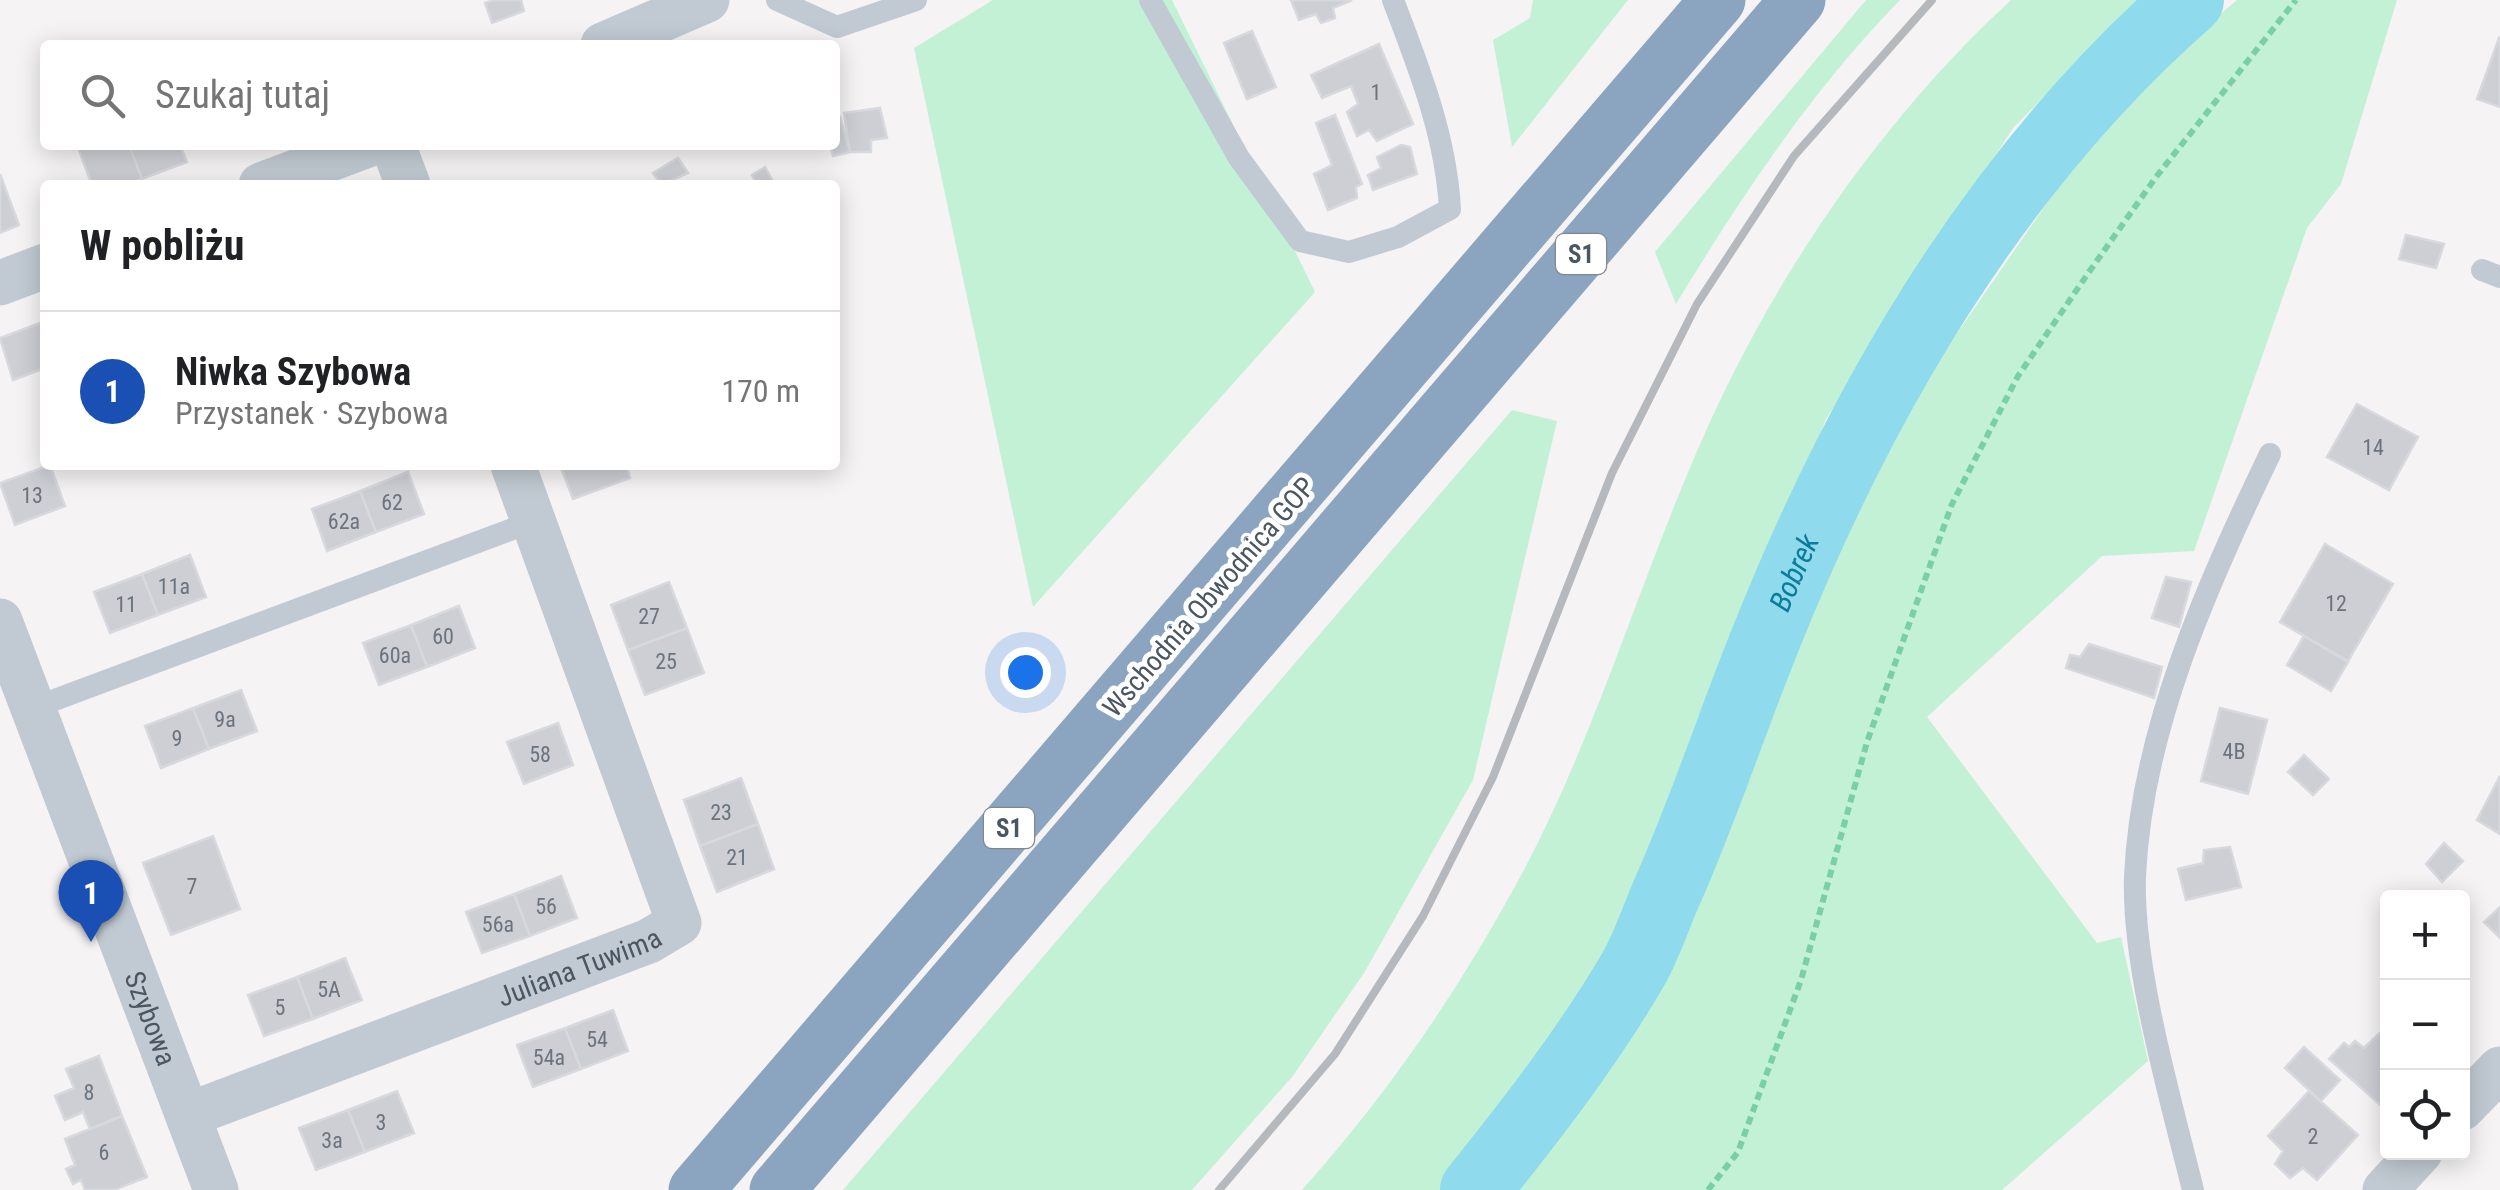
<!DOCTYPE html>
<html lang="pl">
<head>
<meta charset="utf-8">
<style>
	body { margin:0; font-family:"Roboto Condensed",sans-serif; background:#f2f2f2; color:#202124 }
	.controls { position:absolute; right:30px; bottom:30px; display:grid; overflow:hidden; border-radius:10px; box-shadow:0 5px 25px #0003 }
	.controls button { width:90px; height:90px; display:grid; place-items:center; padding:0; border:0; border-bottom:2px solid #e0e0e0; background:#fff; color:#202124; font:50px sans-serif }
	.you { position:absolute; left:1025px; top:672px; width:35px; height:35px; margin:-25px; border:8px solid #fff; border-radius:50%; background:#1a73e8; box-shadow:0 0 0 15px #1a73e833 }
	.badge { display:grid; place-items:center; width:65px; height:65px; border-radius:50%; background:#111827; color:#fff; font-size:32px; font-weight:700 }
	.pin { position:absolute; translate:-50% -82px; filter:drop-shadow(0 2px 5px #0008) }
	.pin::after { content:''; position:absolute; top:52px; width:35px; height:30px; background:inherit; clip-path:polygon(0 0,100% 0,50% 100%) }
	.list { margin:0; padding:0; list-style:none }
	h2 { display:flex; justify-content:space-between; align-items:center; height:130px; margin:0; padding:0 40px; font-size:42px }
	h2 small { font-size:32px; font-weight:400; color:#757577 }
	.list li { display:grid; grid-template-columns:65px 1fr auto; gap:30px; align-items:center; box-sizing:border-box; height:160px; padding:0 40px; border-top:2px solid #e0e0e0 }
	.list b { display:block; font-size:38px; white-space:nowrap }
	.list p { margin:0; font-size:32px; white-space:nowrap; color:#757577 }
	.list em { font-size:32px; font-style:normal; color:#757577 }
	.icon { flex:none; width:55px; height:55px; fill:none; stroke:currentColor; stroke-width:2; stroke-linecap:round; stroke-linejoin:round }
	.map { position:relative; flex:none; width:2500px; height:1190px; overflow:hidden }
	.search { position:absolute; background:#fff; box-shadow:0 5px 25px #0003; left:40px; top:40px; width:800px; height:110px; display:flex; align-items:center; gap:25px; box-sizing:border-box; padding:0 35px; border-radius:10px; color:#757577; font-size:38px }
	.panel { position:absolute; background:#fff; box-shadow:0 5px 25px #0003; left:40px; top:180px; width:800px; height:290px; border-radius:10px }
	.map>svg:first-child { display:block }
	.green { fill:#c3f1d5 }
	.lines { fill:none; stroke-linecap:round; stroke-linejoin:round }
	.river { stroke:#90daee; stroke-width:70 }
	.building { fill:#cdcfd5; stroke:#d7d9de; stroke-width:2.5 }
	.path { stroke:#7ad0a6; stroke-width:6; stroke-dasharray:8 5; stroke-linecap:butt }
	.service { stroke:#c1cad2; stroke-width:22 }
	.minor { stroke:#c1cad2; stroke-width:45 }
	.motorway { stroke:#8ba5c1; stroke-width:55 }
	.rail { stroke:#b5b8bd; stroke-width:8 }
	.labels { text-anchor:middle; dominant-baseline:central; stroke-width:10; stroke-linejoin:round; paint-order:stroke }
	.number-label { font-size:22px; fill:#6b747e }
	.shield { fill:#fff; stroke:#808990; stroke-width:2.5 }
	.shield-label { font-size:25px; font-weight:bold; fill:#4a5661 }
	.street-label { font-size:28px; fill:#4a5661; stroke:#fff }
	.water-label { font-size:30px; font-style:italic; fill:#0c7c9b; stroke:#fff }
</style>
</head>
<body>
<div class="map">
<svg width="2500" height="1190" viewBox="0 0 2500 1190">
	<rect width="100%" height="100%" fill="#f5f3f3"/>
	<path class="green" d="M993,0h179l143,292 -282,315 -119,-559z
		M1533,0h95l-116,147 -19,-107 37,-22z
		M1866,0h34c-88,90 -159,197 -224,304l-21,-52z
		M2011,0h128l-126,128 -187,291 -71,179 47,33 61,-148 55,-93 145,-210 80,-100 94,-80h160l-56,184 -34,44 -113,323 -92,5 -175,161 170,226 24,-6 27,124 -146,129h-700c90,-101 159,-203 223,-322 70,-133 113,-281 173,-419 72,-167 179,-325 313,-449z
		M1512,410l45,11 -84,359 -109,193 -72,104 -100,113h-349z"/>
	<g class="lines">
		<path class="river" id="s1" d="M1475,1190c57,-71 113,-143 159,-222 13,-23 22,-51 33,-76 37,-83 65,-170 99,-254 95,-238 229,-468 423,-638"/>
	</g>
	<path class="building" d="M494,0h27l3,11 -32,12 -7,-20z
		M1291,0h61l-19,8 2,10 -14,5 -5,-9 -17,6z
		M1252,31l24,56 -29,12 -23,-56z
		M2499,38l1,1v68l-23,-8z
		M1379,44l34,80 -36,17 -8,-11 -12,6 -10,-24 11,-8 -7,-18 -29,12 -11,-23z
		M880,108l7,30 -16,2v12h-21l-6,-39z
		M1335,115l27,69 -6,3 1,11 -29,12 -14,-36 18,-9 -16,-42z
		M840,117l10,35 -17,4 -3,-11h5v-26z
		M77,145h52l13,34 -16,6h-34z
		M129,145h51l7,17 -45,17z
		M1401,145l9,2 7,27 -44,16 -5,-15 13,-7 -4,-11z
		M678,158l10,15 -27,12 -8,-12z
		M765,167l10,18h-18l-5,-10z
		M0,174l19,51 -19,8z
		M2406,235l38,9 -8,24 -37,-9z
		M45,321v47l-32,12 -13,-42z
		M2357,404l61,33 -29,53 -62,-33z
		M50,465l15,41 -50,19 -15,-42z
		M560,465h66l4,13 -57,21z
		M408,472l16,42 -48,18 -16,-41z
		M360,491l16,41 -49,19 -15,-42z
		M2325,544l68,40 -45,77 -68,-39z
		M190,555l16,42 -48,18 -16,-41z
		M142,574l16,41 -48,18 -16,-41z
		M2166,577l25,5 -12,45 -27,-9z
		M669,582l18,46 -59,22 -17,-45z
		M459,606l16,42 -48,19 -16,-42z
		M411,625l16,42 -48,18 -16,-42z
		M687,628l17,45 -59,22 -17,-45z
		M2304,636l44,26 -17,29 -44,-26z
		M2089,644l73,23 -8,31 -88,-30 4,-13 10,2z
		M241,690l16,41 -48,18 -16,-41z
		M193,708l16,41 -48,19 -16,-42z
		M2220,708l47,12 -19,74 -47,-13z
		M558,723l15,42 -49,19 -17,-42z
		M2304,755l25,24 -16,16 -25,-23z
		M2500,776v58l-23,-14z
		M741,778l17,46 -58,22 -16,-46z
		M758,824l16,45 -57,23 -17,-46z
		M213,836l27,73 -69,26 -28,-72z
		M2444,843l19,18 -21,21 -16,-18z
		M2230,847l11,40 -55,13 -8,-31 25,-6 1,-13z
		M561,876l16,42 -47,18 -16,-42z
		M514,894l16,42 -48,17 -16,-41z
		M2500,907v31l-16,-16z
		M345,958l17,42 -49,19 -16,-42z
		M297,977l16,42 -49,17 -16,-41z
		M613,1010l15,41 -47,18 -16,-41z
		M565,1028l16,41 -48,18 -16,-42z
		M2382,1031l6,6v75l-59,-53 15,-16 5,4 6,-6 9,7z
		M2304,1047l36,33 -19,21 -36,-33z
		M99,1056l23,60 -32,13 -7,-17 -18,8 -10,-24 19,-8 -8,-19z
		M397,1091l17,42 -49,19 -17,-42z
		M2309,1091l49,44 -41,45 -14,-12 -13,10 -15,-14 8,-13 -15,-15z
		M348,1110l17,42 -49,18 -17,-42z
		M122,1116l25,61 -33,13h-29l-4,-10 -8,4 -7,-15 9,-4 -10,-26z"/>
	<g class="lines">
		<path class="path" d="M1708,1190l30,-38 63,-172 66,-238 85,-238 66,-128 71,-104 67,-95 140,-177"/>
		<path class="service" d="M777,0l60,27 79,-27
			M1150,0l89,158 61,83 49,11 49,-15 52,-28c-4,-73 -31,-141 -57,-209
			M2482,270l18,7
			M33,708l501,-187
			M2193,1190c-22,-90 -61,-222 -58,-313 6,-146 73,-294 135,-423"/>
		<g class="minor">
			<path d="M603,45l104,-45"/>
			<path d="M393,145l15,40"/>
			<path d="M261,185l107,-40"/>
			<path d="M0,283l45,-17"/>
			<path id="s2" d="M0,621l216,569"/>
			<path d="M2462,1108l38,-39"/>
			<path id="s3" d="M188,1115l461,-174 30,-18 -166,-458"/>
			<path d="M2385,1190l35,-38"/>
		</g>
		<path class="motorway" d="M696,1190l1022,-1190
			M777,1190l1021,-1190"/>
		<path class="rail" d="M1219,1190l116,-136 88,-138 70,-139 119,-304 85,-169 97,-148 138,-156"/>
	</g>
	<g class="labels">
		<g class="number-label">
			<text x="1376" y="92">1</text>
			<text x="2373" y="447">14</text>
			<text x="32" y="495">13</text>
			<text x="392" y="502">62</text>
			<text x="344" y="521">62a</text>
			<text x="174" y="586">11a</text>
			<text x="2336" y="603">12</text>
			<text x="126" y="604">11</text>
			<text x="649" y="616">27</text>
			<text x="443" y="636">60</text>
			<text x="395" y="655">60a</text>
			<text x="666" y="661">25</text>
			<text x="225" y="719">9a</text>
			<text x="177" y="738">9</text>
			<text x="2234" y="751">4B</text>
			<text x="540" y="754">58</text>
			<text x="721" y="812">23</text>
			<text x="737" y="857">21</text>
			<text x="192" y="886">7</text>
			<text x="546" y="906">56</text>
			<text x="498" y="924">56a</text>
			<text x="329" y="989">5A</text>
			<text x="280" y="1007">5</text>
			<text x="597" y="1039">54</text>
			<text x="549" y="1057">54a</text>
			<text x="89" y="1092">8</text>
			<text x="381" y="1122">3</text>
			<text x="2313" y="1136">2</text>
			<text x="332" y="1140">3a</text>
			<text x="104" y="1152">6</text>
		</g>
		<g class="shield">
			<rect x="1556" y="234" width="50" height="40" rx="8"/>
			<rect x="984" y="808" width="50" height="40" rx="8"/>
		</g>
		<g class="shield-label">
			<text x="1581" y="254">S1</text>
			<text x="1009" y="828">S1</text>
		</g>
		<g class="street-label">
			<text transform="translate(1209 597) rotate(-49)">Wschodnia Obwodnica GOP</text>
			<text stroke="none"><textPath href="#s3" startOffset="418">Juliana Tuwima</textPath></text>
			<text stroke="none"><textPath href="#s2" startOffset="425">Szybowa</textPath></text>
		</g>
		<g class="water-label">
			<text stroke="none"><textPath href="#s1" startOffset="700">Bobrek</textPath></text>
		</g>
	</g>
</svg>
<div class="controls">
<button>+</button>
<button>−</button>
<button><svg class="icon" aria-label="locate" viewBox="0 0 24 24"><circle cx="12" cy="12" r="6"/><path d="M12 2v4M12 18v4M2 12h4M18 12h4"/></svg></button>
</div>
<div class="you"></div>
<div class="pin badge" style="left:91px;top:942px;background:#1a4fb4">1</div>
<div class="search"><svg class="icon" aria-label="search" viewBox="0 0 24 24"><circle cx="10" cy="10" r="6"/><path d="M15 15l6 6"/></svg>Szukaj tutaj</div>
<section class="panel">
<h2>W pobliżu<small></small></h2>
<ul class="list">
<li><span class="badge" style="background:#1a4fb4">1</span><div><b>Niwka Szybowa</b><p>Przystanek · Szybowa</p></div><em>170 m</em></li>
</ul>
</section>
</div>
</body>
</html>
